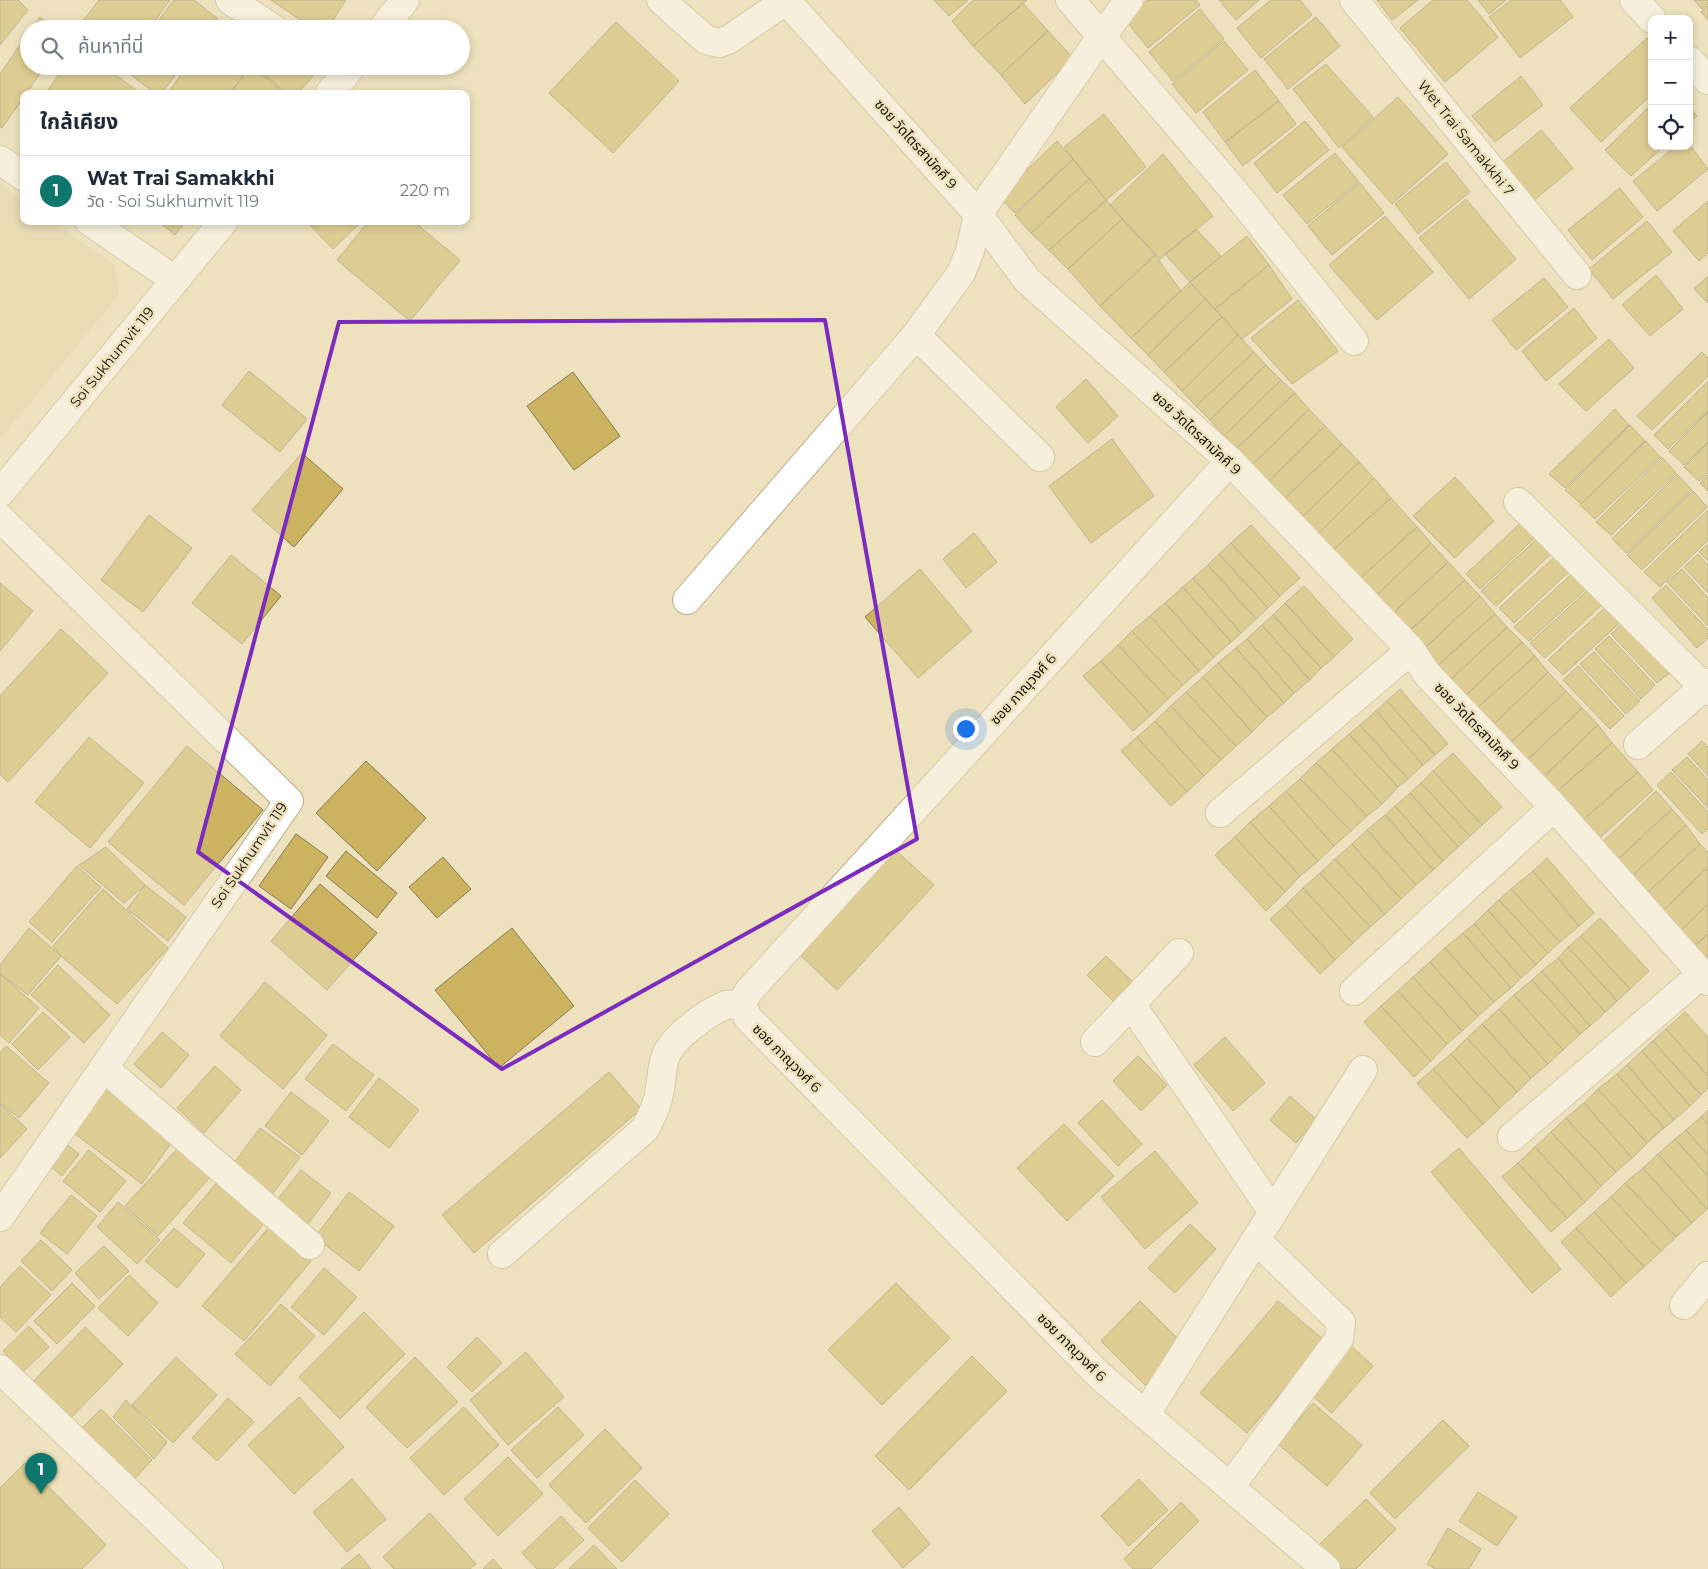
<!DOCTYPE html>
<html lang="th">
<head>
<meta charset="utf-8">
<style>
	body { margin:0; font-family:Montserrat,"Noto Sans Thai",sans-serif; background:#f6f6f7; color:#1f2937 }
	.controls { position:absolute; right:15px; top:15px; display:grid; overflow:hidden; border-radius:10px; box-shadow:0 2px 8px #0003 }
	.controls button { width:45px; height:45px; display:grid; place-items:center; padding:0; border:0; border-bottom:1px solid #e0e1e3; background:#fff; color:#1f2937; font:25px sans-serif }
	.you { position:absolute; left:965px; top:728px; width:18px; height:18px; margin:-12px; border:4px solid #fff; border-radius:50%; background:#1a73e8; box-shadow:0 0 0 8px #1a73e833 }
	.badge { display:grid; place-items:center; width:32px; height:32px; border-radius:50%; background:#0f766e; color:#fff; font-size:16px; font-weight:700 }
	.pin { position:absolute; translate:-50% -41px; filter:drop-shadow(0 1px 2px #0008) }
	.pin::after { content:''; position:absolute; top:26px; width:18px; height:15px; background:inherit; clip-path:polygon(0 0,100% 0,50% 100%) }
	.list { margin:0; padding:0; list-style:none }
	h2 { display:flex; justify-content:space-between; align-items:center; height:65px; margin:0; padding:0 20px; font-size:21px }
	h2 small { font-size:16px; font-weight:400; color:#747a83 }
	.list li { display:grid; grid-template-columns:32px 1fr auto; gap:15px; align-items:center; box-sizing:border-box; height:70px; padding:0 20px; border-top:1px solid #e0e1e3 }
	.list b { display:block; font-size:19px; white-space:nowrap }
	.list p { margin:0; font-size:16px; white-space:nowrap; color:#747a83 }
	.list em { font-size:16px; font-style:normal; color:#747a83 }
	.icon { flex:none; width:28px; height:28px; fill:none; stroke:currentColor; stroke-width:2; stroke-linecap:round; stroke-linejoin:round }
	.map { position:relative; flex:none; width:1708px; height:1569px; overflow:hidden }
	.search { position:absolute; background:#fff; box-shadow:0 2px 8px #0003; left:20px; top:20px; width:450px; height:55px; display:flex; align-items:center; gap:12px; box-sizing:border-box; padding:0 18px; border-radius:28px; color:#747a83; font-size:19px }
	.panel { position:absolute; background:#fff; box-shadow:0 2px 8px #0003; left:20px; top:90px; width:450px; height:135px; border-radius:10px }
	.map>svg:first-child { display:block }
	.built { fill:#e3d6aa }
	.building { fill:#ccb35f; stroke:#847a58 }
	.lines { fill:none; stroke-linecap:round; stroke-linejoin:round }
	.minor-casing { stroke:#b9ae8a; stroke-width:30 }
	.minor { stroke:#fff; stroke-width:28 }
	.marked { fill:none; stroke:#7b2cbf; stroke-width:4; stroke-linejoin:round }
	.labels { text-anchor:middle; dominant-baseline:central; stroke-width:5; stroke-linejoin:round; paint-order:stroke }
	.street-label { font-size:14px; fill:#120e03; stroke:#ede2bd }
</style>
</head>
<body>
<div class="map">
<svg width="1708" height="1569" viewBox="0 0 1708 1569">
	<rect width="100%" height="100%" fill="#ede2bd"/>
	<path class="built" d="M0,184l24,17v20h28l63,44 4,30 -119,144z"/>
	<path class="building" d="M0,0h18l10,10 -28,35z
		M99,0h71l-21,29h-72z
		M174,0h20l24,19 -7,10h-59z
		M271,0h75l-19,29h-13z
		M934,0h34l-19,16z
		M973,0h54l-54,46 -21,-25z
		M1147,0h49l4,5 -52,43 -24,-30z
		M1219,0h40l-23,20z
		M1271,0h29l12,15 -51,43 -24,-30z
		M1377,0h41l-26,20z
		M1433,0h34l31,37 -53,45 -45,-54z
		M1478,0h28l-17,14z
		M1511,0h49l13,17 -53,41 -31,-41z
		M1694,0h14v4l-6,5z
		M1023,3l25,28 -47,44 -28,-29z
		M1708,6v14l-7,-8z
		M1200,9l24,30 -51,42 -24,-29z
		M40,17l17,12h-26z
		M1316,17l24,29 -52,43 -24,-30z
		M616,22l63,59 -66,72 -64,-60z
		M1048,31l25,27 -48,46 -24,-29z
		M29,32v34h16l-19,28h-2v3l-22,31 -2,-1v-53z
		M1647,38l5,6v50l-51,48 -31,-34z
		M1224,41l24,29 -52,43 -24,-29z
		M1326,64l47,53 -34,31 -46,-59z
		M65,66h39l37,28h-96z
		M123,66h59l-21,28h-5l-34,-26z
		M187,66h54l6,4 -18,24h-55l-4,-4z
		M251,66h5l31,28h-57z
		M253,66h52l9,9 -17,19h-13z
		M1255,70l24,31 -54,41 -22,-30z
		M1521,76l22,29 -48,37 -23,-26z
		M1398,97l50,57 -56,50 -50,-57z
		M1279,101l17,23 -53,42 -18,-24z
		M1652,104v42h12l-33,30 -26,-26z
		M1689,107l8,9 -8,7z
		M1104,114l42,53 -40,33 -42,-53z
		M1305,121l24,29 -52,43 -23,-30z
		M1541,130l32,38 -39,32 -32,-37z
		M1057,141l16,18 -58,54 -16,-16z
		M1689,144l19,25 -51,42 -24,-30 43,-35h13z
		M1335,153l24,29 -52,42 -24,-29z
		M1163,154l50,62 -53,43 -50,-54z
		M1073,159l16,20 -58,54 -16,-18z
		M1446,162l24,30 -52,42 -23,-30z
		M1089,179l17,21 -57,50 -18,-17z
		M1360,183l24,30 -52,42 -24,-29z
		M1620,188l23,29 -51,43 -24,-30z
		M1466,199l50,60 -47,40 -50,-61z
		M1106,200l16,19 -54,50 -19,-19z
		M1708,201v52l-9,8 -26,-30z
		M1385,216l48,56 -56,48 -48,-55z
		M1122,219l33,36 -55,51 -32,-37z
		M158,221h28l-11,14z
		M306,221h56l-29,28z
		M369,221h44l47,39 -50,61 -73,-61z
		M1647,221l25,31 -59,47 -24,-30z
		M1196,229l25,27 -31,26 -25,-28z
		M1247,236l22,29 -54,44 -25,-27z
		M1155,255l26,36 -50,47 -31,-32z
		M1269,265l23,34 -50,40 -27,-30z
		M1656,275l27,34 -33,27 -28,-31z
		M1708,276v27l-14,-14z
		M1544,278l24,29 -52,43 -24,-30z
		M1190,282l15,17 -57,56 -17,-17z
		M1205,299l17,18 -58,55 -16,-17z
		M1298,300l40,51 -46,33 -41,-46z
		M1574,308l23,30 -51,43 -24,-30z
		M1222,317l16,18 -56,56 -18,-19z
		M1238,335l16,17 -58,54 -14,-15z
		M1609,339l25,29 -48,43 -27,-27z
		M1254,352l12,13 -56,55 -14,-14z
		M1702,352l6,6v18l-56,54 -15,-14z
		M1266,365l15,15 -57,56 -14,-16z
		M249,371l58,48 -27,33 -58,-47z
		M573,372l47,64 -46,34 -47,-64z
		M1086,379l32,37 -30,27 -32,-36z
		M1281,380l14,13 -58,55 -13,-12z
		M1708,381v30l-40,38 -14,-14z
		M1295,393l14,16 -57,56 -15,-17z
		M1309,409l16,17 -57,56 -16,-17z
		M1615,409l14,16 -64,63 -16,-14z
		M1708,412v30l-24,23 -15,-14z
		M1630,425l15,16 -64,63 -16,-14z
		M1325,426l17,18 -58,55 -16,-17z
		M1112,439l42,57 -63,47 -42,-57z
		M1646,441l14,16 -65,62 -15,-14z
		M1708,443v30l-9,8 -15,-14z
		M1342,444l17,18 -57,55 -18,-18z
		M302,453l41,36 -49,58 -42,-37z
		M1662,457l14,16 -65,62 -15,-13z
		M1359,462l15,16 -56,56 -16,-17z
		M1677,474l15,16 -65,63 -15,-14z
		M1708,475v16l-8,-8z
		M1455,477l39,44 -39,37 -42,-42z
		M1374,478l17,20 -59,53 -14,-17z
		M1693,491l14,16 -65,63 -15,-15z
		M1391,498l26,29 -59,53 -26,-29z
		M1708,510v30l-48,47 -16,-15z
		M149,515l43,33 -49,64 -42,-32z
		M1526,518l15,14 -61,57 -14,-15z
		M1251,525l49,53 -20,18 -49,-53z
		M1417,527l14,16 -57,55 -16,-18z
		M974,533l23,29 -31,26 -23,-29z
		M1542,534l14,15 -60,57 -15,-15z
		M1231,543l49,53 -12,12 -49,-54z
		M1431,543l17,19 -58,54 -16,-18z
		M1708,544v17l-9,-9z
		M1560,552l15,14 -61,57 -15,-15z
		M1219,554l49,54 -12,11 -48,-54z
		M1698,554l10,11v28l-24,-26z
		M231,555l50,41 -39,48 -50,-41z
		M1448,562l17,18 -59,54 -16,-18z
		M1208,565l48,54 -15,14 -48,-55z
		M920,569l52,62 -54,47 -53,-61z
		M1682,569l26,29v28l-41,-44z
		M1576,570l14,15 -61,56 -15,-14z
		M1193,578l48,55 -10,9 -48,-55z
		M1465,580l15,16 -58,55 -16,-17z
		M0,583l33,28 -33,40z
		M1666,585l42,45v8l-11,10 -45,-50z
		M1304,586l49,53 -19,18 -49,-54z
		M1183,587l48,55 -17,15 -49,-54z
		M1591,587l15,14 -61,57 -15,-15z
		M1480,596l15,18 -59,53 -14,-16z
		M1165,603l49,54 -15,14 -49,-55z
		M1285,603l49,54 -13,11 -48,-53z
		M1609,604l15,15 -61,56 -15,-15z
		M1495,614l12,13 -58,54 -13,-14z
		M1273,615l48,53 -11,12 -48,-55z
		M1150,616l49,55 -16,14 -51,-54z
		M1625,621l47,50 -15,12 -46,-49z
		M1262,625l48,55 -16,13 -47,-54z
		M1507,627l15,15 -58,55 -15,-16z
		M61,629l47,44 -100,109 -8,-8v-78z
		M1132,631l51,54 -15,14 -50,-54z
		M1609,636l46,49 -14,14 -46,-50z
		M1247,639l47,54 -10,10 -48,-55z
		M1522,642l13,14 -59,53 -12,-12z
		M1118,645l50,54 -17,16 -50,-54z
		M1236,648l48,55 -17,14 -49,-54z
		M1594,652l46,49 -14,13 -46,-50z
		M1535,656l13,16 -57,55 -15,-18z
		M1101,661l50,54 -18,16 -50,-55z
		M1218,663l49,54 -15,15 -49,-55z
		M1578,666l46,50 -14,13 -47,-49z
		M1548,672l18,19 -58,54 -17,-18z
		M1203,677l49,55 -16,14 -50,-54z
		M1400,689l48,55 -13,11 -48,-54z
		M1566,691l16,17 -58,55 -16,-18z
		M1186,692l50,54 -15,14 -50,-54z
		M1387,701l48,54 -12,10 -47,-54z
		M1171,706l50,54 -17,16 -49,-55z
		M1582,708l16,17 -58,55 -16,-17z
		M1376,711l47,54 -15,14 -48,-54z
		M1155,721l49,55 -17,16 -50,-55z
		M1360,725l48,54 -10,8 -49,-53z
		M1598,725l14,18 -60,53 -12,-16z
		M1349,734l49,53 -16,17 -50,-55z
		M89,737l55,46 -54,65 -55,-46z
		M1137,737l50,55 -16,14 -50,-55z
		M1702,741l6,6v29l-20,-22z
		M1612,743l26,29 -61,53 -25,-29z
		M187,746l76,64 -79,95 -76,-63z
		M1332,749l50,55 -15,12 -51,-53z
		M1453,753l49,54 -20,18 -49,-54z
		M1687,757l21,23v28l-36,-38z
		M366,761l60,57 -49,53 -61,-58z
		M1316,763l51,53 -16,15 -51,-52z
		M1433,771l49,54 -12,11 -49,-53z
		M1638,772l15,18 -60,54 -16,-19z
		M1671,772l37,40v17l-6,5 -45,-49z
		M1300,779l51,52 -17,15 -48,-55z
		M1421,783l49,53 -12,11 -48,-54z
		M1286,791l48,55 -16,15 -49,-55z
		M1656,791l16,18 -59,55 -16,-17z
		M1410,793l48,54 -15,14 -48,-55z
		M1269,806l49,55 -18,15 -50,-54z
		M1395,806l48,55 -10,9 -48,-55z
		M1672,809l14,16 -58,55 -15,-16z
		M1385,815l48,55 -17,15 -49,-55z
		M1250,822l50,54 -15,16 -50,-55z
		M1686,825l14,19 -56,52 -16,-16z
		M1367,830l49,55 -15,14 -49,-55z
		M296,834l32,23 -37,52 -32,-23z
		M1235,837l50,55 -19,19 -51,-56z
		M1352,844l49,55 -16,15 -50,-55z
		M1700,844l8,8v15l-48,47 -16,-18z
		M106,847l39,38 -21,18 -45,-38z
		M893,848l41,37 -97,105 -40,-38z
		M346,851l51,42 -20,25 -51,-42z
		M443,857l28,32 -34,29 -28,-31z
		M1547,858l47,55 -15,13 -46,-55z
		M1335,859l50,55 -15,13 -50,-54z
		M77,866l24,21 -49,55 -23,-20z
		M1708,867v37l-30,29 -18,-19z
		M1533,871l46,55 -19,16 -49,-53z
		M1320,873l50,54 -17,16 -50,-55z
		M320,884l57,49 -50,57 -56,-49z
		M145,885l41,32 -18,24 -41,-32z
		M1303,888l50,55 -18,17 -49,-55z
		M103,889l65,59 -51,56 -56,-48 -8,-10z
		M1511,889l49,53 -12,11 -49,-53z
		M1499,900l49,53 -12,12 -48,-55z
		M1708,904v30l-16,14 -14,-15z
		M1286,905l49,55 -15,14 -50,-55z
		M1488,910l48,55 -15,13 -47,-54z
		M1600,918l49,53 -19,18 -49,-53z
		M1474,924l47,54 -10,10 -48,-55z
		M29,928l32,28 -33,39 -28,-21v-9z
		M512,928l62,78 -75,62 -64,-78z
		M1463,933l48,55 -17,14 -49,-54z
		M1708,934v25l-3,3 -13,-14z
		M1581,936l49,53 -13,12 -49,-54z
		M1568,947l49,54 -12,11 -47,-54z
		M1445,948l49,54 -16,14 -48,-54z
		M1106,956l27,26 -19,20 -27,-27z
		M1558,958l47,54 -15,14 -48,-55z
		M1430,962l48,54 -16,15 -49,-54z
		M58,965l52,50 -26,28 -53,-48z
		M1542,971l48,55 -10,8 -48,-54z
		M0,974l39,34 -30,35 -9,-8z
		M1413,977l49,54 -15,13 -49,-53z
		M1532,980l48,54 -17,16 -49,-55z
		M265,982l62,53 -44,54 -63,-53z
		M1398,991l49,53 -16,17 -50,-55z
		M1514,995l49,55 -15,14 -49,-55z
		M1381,1006l50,55 -17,16 -50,-55z
		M1499,1009l49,55 -17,14 -49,-54z
		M43,1012l27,25 -32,33 -26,-26z
		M1685,1012l23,25v39l-42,-47z
		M1482,1024l49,54 -14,14 -50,-54z
		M1666,1029l42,47v12l-7,7 -48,-54z
		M162,1032l27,23 -28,33 -27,-24z
		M1225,1037l40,46 -32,28 -39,-46z
		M1467,1038l50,54 -17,16 -49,-54z
		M1653,1041l48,54 -11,11 -48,-55z
		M333,1044l41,31 -28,36 -41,-32z
		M6,1046l43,37 -30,35 -19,-15v-50z
		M1642,1051l48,55 -16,14 -47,-55z
		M1451,1054l49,54 -17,16 -50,-55z
		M1138,1056l29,29 -26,26 -28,-30z
		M1627,1065l47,55 -10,8 -47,-54z
		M215,1066l26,24 -37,43 -27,-25z
		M1433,1069l50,55 -16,14 -50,-55z
		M609,1072l32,37 -167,144 -32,-38z
		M1617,1074l47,54 -17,15 -49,-54z
		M379,1078l40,32 -30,38 -40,-31z
		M105,1087l69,52 -32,45 -71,-53z
		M1598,1089l49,54 -15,15 -48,-55z
		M291,1092l38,29 -27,34 -37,-29z
		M1290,1096l26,23 -20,24 -26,-23z
		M1102,1100l40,44 -24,22 -40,-43z
		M1584,1103l48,55 -16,14 -50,-54z
		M0,1104l27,25 -27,29z
		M1708,1110v14l-7,-7z
		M1701,1117l7,7v31l-22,-25z
		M1566,1118l50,54 -15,14 -50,-54z
		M1064,1124l50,52 -47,45 -50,-53z
		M260,1128l40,29 -30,40 -39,-30z
		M1686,1130l22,25v21l-33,-37z
		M1551,1132l50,54 -16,16 -50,-55z
		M1675,1139l33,37v31l-1,2 -49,-55z
		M61,1140l18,14 -17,22 -18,-15z
		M179,1147l32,29 -53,60 -33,-30z
		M1535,1147l50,55 -18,16 -49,-55z
		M1459,1148l102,121 -29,24 -101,-121z
		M89,1150l37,31 -26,31 -37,-31z
		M1155,1151l43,52 -53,46 -44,-52z
		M1658,1154l49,55 -15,14 -49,-55z
		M1518,1163l49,55 -16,14 -49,-55z
		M1643,1168l49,55 -16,14 -51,-54z
		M301,1170l30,23 -27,36 -31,-24z
		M220,1179l48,40 -37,44 -48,-40z
		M1625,1183l51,54 -15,14 -50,-54z
		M349,1192l45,34 -35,45 -44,-34z
		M71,1195l26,21 -30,38 -27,-21z
		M1611,1197l50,54 -17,16 -50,-55z
		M118,1202l42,38 -23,24 -40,-37z
		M1594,1212l50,55 -18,16 -50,-55z
		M1190,1224l26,25 -41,44 -27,-25z
		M270,1226l41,35 -67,80 -42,-35z
		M174,1228l31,26 -28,34 -32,-27z
		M1576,1228l50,55 -15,14 -50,-55z
		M41,1240l31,30 -20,21 -31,-30z
		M104,1246l25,25 -30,28 -24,-26z
		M20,1266l31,29 -35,37 -16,-15v-30z
		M324,1268l33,29 -33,38 -33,-28z
		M129,1275l29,28 -30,33 -30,-28z
		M72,1283l23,23 -38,38 -23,-23z
		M896,1283l54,55 -68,67 -54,-55z
		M1140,1301l46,46 -39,40 -46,-46z
		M1278,1301l47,40 -78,92 -47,-40z
		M281,1304l34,32 -45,50 -35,-32z
		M364,1312l41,42 -65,65 -41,-42z
		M29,1326l20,21 -26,25 -20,-21z
		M85,1327l38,37 -56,58 -37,-37z
		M477,1337l25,26 -30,29 -25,-25z
		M1349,1344l24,22 -41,47 -24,-21z
		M526,1352l38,45 -56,48 -38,-45z
		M972,1356l35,35 -98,99 -34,-34z
		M176,1357l41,38 -44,48 -41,-38z
		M415,1357l43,45 -51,46 -41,-41z
		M299,1397l45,50 -50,47 -46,-49z
		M228,1398l26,24 -37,39 -25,-23z
		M126,1400l41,42 -13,17 -41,-42z
		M1313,1403l49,42 -35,41 -49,-42z
		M464,1407l35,38 -55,50 -34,-37z
		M558,1407l26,28 -47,43 -26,-28z
		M101,1409l51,51 -22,24 -53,-51z
		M1443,1420l26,26 -74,73 -25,-26z
		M605,1429l37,39 -56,55 -37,-38z
		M508,1457l35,37 -45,42 -34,-37z
		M25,1463l81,82 -24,24h-82v-81z
		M352,1479l34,40 -39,33 -34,-40z
		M1139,1479l29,31 -39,36 -28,-30z
		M635,1480l34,34 -47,48 -34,-34z
		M1478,1492l39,25 -20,29 -38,-25z
		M1366,1499l30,30 -40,40h-14l-23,-24z
		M1181,1502l18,19 -48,48h-18l-9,-10z
		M899,1507l31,37 -27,24 -31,-37z
		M430,1513l46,51 -6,5h-76l-11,-12z
		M561,1516l23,24 -31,29h-16l-15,-16z
		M1448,1528l33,21 -12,20h-34l-8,-5z
		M594,1545l23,24h-48z
		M359,1554l12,15h-30z
		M493,1559l9,10h-19z"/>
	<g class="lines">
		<g class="minor-casing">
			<path id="minor" d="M230,0l44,29
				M661,0l45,40 14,3 8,-3 53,-36 6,-1 4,3 187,208 49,66 203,181 181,189 16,24 127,133 154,174
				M1070,0l165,192 119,149
				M1354,0l223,275
				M1634,0l18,19
				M382,29l23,-29
				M1689,60l19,20
				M329,94l23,-28
				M0,160l24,17
				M89,221l86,59
				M916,335l124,122
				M1230,461l-482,531 -6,13 6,13 352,358 226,193
				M0,493l224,-272
				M1518,502l190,189
				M0,518l289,283 -289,416
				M687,600l229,-265 45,-62 9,-22 8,-37 123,-177 28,-37
				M1638,745l70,-62
				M1220,813l191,-163
				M1179,953l-48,51 142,208
				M1354,991l200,-184
				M1095,1042l36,-38
				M104,1068l206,177
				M1512,1137l190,-163
				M502,1254l143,-125c6,-12 12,-22 14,-35 3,-13 2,-29 8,-41 9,-18 41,-41 59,-48 5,-1 11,0 16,0
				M1684,1305l24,-29
				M0,1369l209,200
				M1145,1415l218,-345
				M1230,1487l109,-148 2,-17 -85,-82"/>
		</g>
		<use href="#minor" class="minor"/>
	</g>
	<path d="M0 0H1708V1569H0ZM825,320l92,519 -415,230 -304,-217 141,-530z" fill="#ede2bd" fill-opacity=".55" fill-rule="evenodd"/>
	<path class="marked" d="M825,320l92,519 -415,230 -304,-217 141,-530z"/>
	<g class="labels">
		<g class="street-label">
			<text transform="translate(1466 138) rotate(51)">Wet Trai Samakkhi 7</text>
			<text transform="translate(916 144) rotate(48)">ซอย วัดไตรสามัคคี 9</text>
			<text transform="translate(112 357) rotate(-51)">Soi Sukhumvit 119</text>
			<text transform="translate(1197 433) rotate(43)">ซอย วัดไตรสามัคคี 9</text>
			<text transform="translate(1023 689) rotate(-48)">ซอย ภาณุวงศ์ 6</text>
			<text transform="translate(1477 726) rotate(46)">ซอย วัดไตรสามัคคี 9</text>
			<text transform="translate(249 855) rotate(-56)">Soi Sukhumvit 119</text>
			<text transform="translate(787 1058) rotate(45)">ซอย ภาณุวงศ์ 6</text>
			<text transform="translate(1072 1347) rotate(45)">ซอย ภาณุวงศ์ 6</text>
		</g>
	</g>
</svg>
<div class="controls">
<button>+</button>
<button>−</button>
<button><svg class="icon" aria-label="locate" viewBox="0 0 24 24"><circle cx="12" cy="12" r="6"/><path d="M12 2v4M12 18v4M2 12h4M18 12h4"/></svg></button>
</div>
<div class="you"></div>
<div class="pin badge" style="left:41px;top:1494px">1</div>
<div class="search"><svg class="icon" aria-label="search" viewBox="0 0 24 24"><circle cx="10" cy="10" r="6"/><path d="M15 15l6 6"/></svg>ค้นหาที่นี่</div>
<section class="panel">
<h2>ใกล้เคียง<small></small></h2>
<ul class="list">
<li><span class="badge">1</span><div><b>Wat Trai Samakkhi</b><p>วัด · Soi Sukhumvit 119</p></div><em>220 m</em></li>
</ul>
</section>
</div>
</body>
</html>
